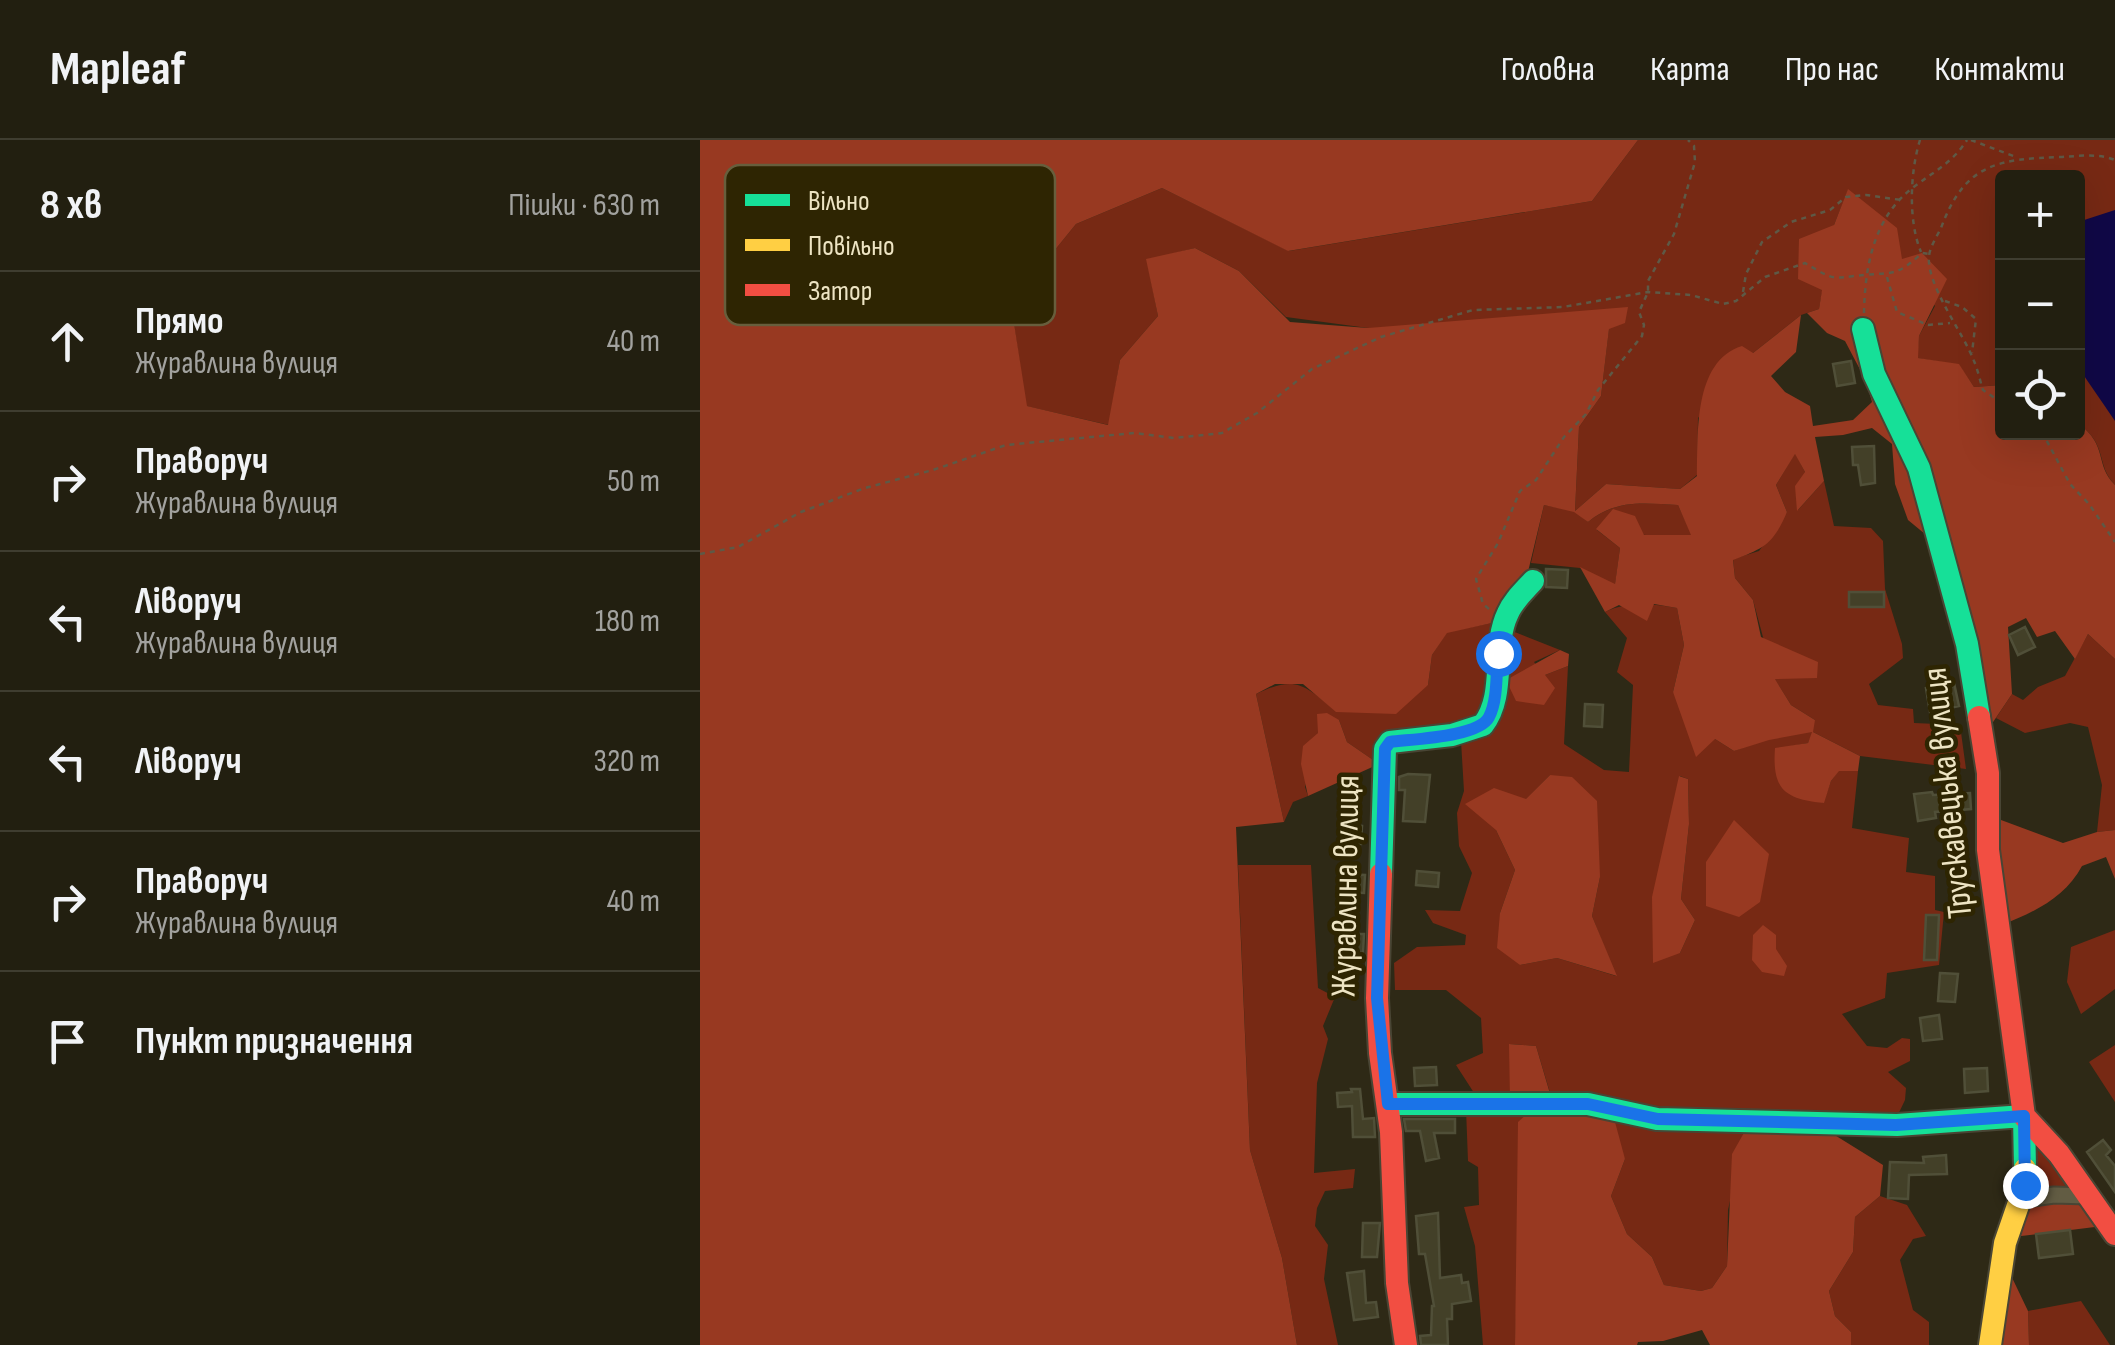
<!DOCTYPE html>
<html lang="uk">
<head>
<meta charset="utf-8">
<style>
	body { margin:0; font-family:"Sofia Sans Condensed",sans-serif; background:#2e2c1e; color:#f1f3f6 }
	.controls { position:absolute; right:30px; top:30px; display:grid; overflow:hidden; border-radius:10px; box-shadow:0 10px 40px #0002 }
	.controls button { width:90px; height:90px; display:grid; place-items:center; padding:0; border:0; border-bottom:2px solid #3f3d30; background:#221f10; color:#f1f3f6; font:50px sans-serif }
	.stop { position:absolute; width:30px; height:30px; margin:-22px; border:8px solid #1a73e8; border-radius:50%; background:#fff }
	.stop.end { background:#1a73e8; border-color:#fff; box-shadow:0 2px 10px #0008 }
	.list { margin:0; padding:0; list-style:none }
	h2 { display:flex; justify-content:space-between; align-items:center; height:130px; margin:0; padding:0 40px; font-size:42px }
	h2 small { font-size:32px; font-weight:400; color:#a2a29f }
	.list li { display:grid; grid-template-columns:65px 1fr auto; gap:30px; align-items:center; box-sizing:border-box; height:140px; padding:0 40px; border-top:2px solid #3f3d30 }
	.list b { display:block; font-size:38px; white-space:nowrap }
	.list p { margin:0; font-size:32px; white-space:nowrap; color:#a2a29f }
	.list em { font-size:32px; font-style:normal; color:#a2a29f }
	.icon { flex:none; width:55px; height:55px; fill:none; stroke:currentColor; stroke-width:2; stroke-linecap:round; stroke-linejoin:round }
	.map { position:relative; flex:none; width:1415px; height:1205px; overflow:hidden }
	header { display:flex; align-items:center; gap:60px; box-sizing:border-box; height:140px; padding:0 50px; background:#221f10; border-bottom:2px solid #3f3d30 }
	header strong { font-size:48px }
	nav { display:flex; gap:55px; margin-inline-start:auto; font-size:35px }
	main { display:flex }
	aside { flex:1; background:#221f10 }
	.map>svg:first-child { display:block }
	.green { fill:#772914; fill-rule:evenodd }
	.forest { fill:#983921 }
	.water { fill:#100847 }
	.building { fill:#434028; stroke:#504f38; stroke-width:2.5 }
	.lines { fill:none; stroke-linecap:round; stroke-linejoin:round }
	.street-casing { stroke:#494534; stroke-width:19 }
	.fast-casing { stroke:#494534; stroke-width:26 }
	.slow-casing { stroke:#494534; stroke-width:26 }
	.jam-casing { stroke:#494534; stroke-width:26 }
	.path { stroke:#5e5946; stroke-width:2.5; stroke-dasharray:5 5; stroke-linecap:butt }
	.street { stroke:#625c43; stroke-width:15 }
	.fast { stroke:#16e098; stroke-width:22 }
	.slow { stroke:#ffcf43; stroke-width:22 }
	.jam { stroke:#f24e42; stroke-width:22 }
	.route { stroke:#1a73e8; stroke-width:12 }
	.labels { text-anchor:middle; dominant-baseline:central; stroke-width:9; stroke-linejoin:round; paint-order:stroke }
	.street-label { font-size:35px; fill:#ede4c3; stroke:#2e2502 }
	.key { fill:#2e2502; stroke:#675e3c; stroke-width:2.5 }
	.key-label { font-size:28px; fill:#ede4c3 }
</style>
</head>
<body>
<header>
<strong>Mapleaf</strong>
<nav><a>Головна</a><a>Карта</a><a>Про нас</a><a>Контакти</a></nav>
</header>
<main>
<aside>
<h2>8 хв<small>Пішки · 630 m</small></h2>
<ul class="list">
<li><svg class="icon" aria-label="ahead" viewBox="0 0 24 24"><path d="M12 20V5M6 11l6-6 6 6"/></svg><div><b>Прямо</b><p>Журавлина вулиця</p></div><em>40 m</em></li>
<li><svg class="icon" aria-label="right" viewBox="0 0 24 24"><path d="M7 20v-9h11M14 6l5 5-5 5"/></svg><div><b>Праворуч</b><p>Журавлина вулиця</p></div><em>50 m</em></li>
<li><svg class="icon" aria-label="left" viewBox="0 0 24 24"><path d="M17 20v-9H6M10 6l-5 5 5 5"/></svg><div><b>Ліворуч</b><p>Журавлина вулиця</p></div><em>180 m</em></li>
<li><svg class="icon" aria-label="left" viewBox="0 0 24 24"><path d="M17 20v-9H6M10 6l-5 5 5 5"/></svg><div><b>Ліворуч</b></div><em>320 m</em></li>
<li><svg class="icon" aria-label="right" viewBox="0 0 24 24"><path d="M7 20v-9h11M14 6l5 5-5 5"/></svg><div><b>Праворуч</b><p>Журавлина вулиця</p></div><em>40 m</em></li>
<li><svg class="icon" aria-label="arrive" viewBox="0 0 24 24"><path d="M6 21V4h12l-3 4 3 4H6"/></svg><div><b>Пункт призначення</b></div></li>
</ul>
</aside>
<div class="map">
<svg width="1415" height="1205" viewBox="0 0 1415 1205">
	<rect width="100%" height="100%" fill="#2e2916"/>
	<path class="green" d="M938,0h477v345c-20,-21 -6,-39 -37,-62v-245h-76v207l-28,2 -15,-22 -42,-7 2,-22 16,-30 -87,-116 -14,35 -15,84 -18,6 -48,38 -55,65 -1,57 -17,14 -74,-5 -31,27 13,11c28,-23 56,-19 90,-17l14,30 -27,2 -68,-7 23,18 -5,37 -35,-17 -49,-5 13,-58 31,6 4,-84 22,-31 8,-68h-241l-82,-11 -47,-46 -44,-23 -48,12 11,56 -38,44 -11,65 -83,-19 -15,-102 65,-80 86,-36 127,63 303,-50z
		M1095,313l10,19 -7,38 26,-29 10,45 37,2 12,13 2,48 17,55 1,14 -34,26 9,21 35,4 1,14 46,2 6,44 -106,-13 -47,-24 -5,11 -33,6 48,54 8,-22 8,-11 19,1 -6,57 57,10 -3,34 29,4v34l9,2 -5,53 -52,8 -2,25 -43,16 25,32 20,2 15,-10 8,1v22l-22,11 18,16 -1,12 -10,21 -237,-5 -107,-20 -15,-50 -26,-2v55h-32l-22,-34 27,-12 -2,-35 -35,-28h-51l-1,-27 23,-16 48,-2 1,-10 -33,-12 -8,-13 35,1 12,-38 -13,-27 -2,-33 7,-22 -3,-50 -68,6 -14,17 -32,-22 -8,-22 -21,13 -13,54 3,9 -15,6 -9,20 -28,-128c41,-20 49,-8 80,17l92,-26 4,-30 15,-23 45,-9 68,27 -26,12 11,13 23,-9 -4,78 40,26 25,2 4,-87 -16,-13 10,-34 -22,-26c23,-11 48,-8 72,-4l7,37 -11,47 42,47 19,12 81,-31 -24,-15 -17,-27 -21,-78 -18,-22 -2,-19 26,-8 28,-39 -11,-27zM850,635l50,102 -8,39 24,60 -59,-18 -37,7 -20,-52 15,-43 -19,-40zM980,636l8,3 1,45 -8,75 14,21 -15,33z
		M1388,494l27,25v171l-18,2 5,-47 -14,-58 -18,-4 -45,10 -29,-15 16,-24 11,6 15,-13 27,-11z
		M538,725h73l7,123 17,9 -12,29 5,13 -11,44 -3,90 41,-4 -2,19 -28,3 -8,17 -2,18 13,19 -4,34 14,66h-41l-15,-87 -32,-108z
		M1415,790v59l-34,25 -14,-32 4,-35z
		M1415,905v57l-26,-40z
		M766,969l64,3 -12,139 -3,94h-32l-8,-99 -11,-39 15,-2 -1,-38 -10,-6z
		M891,971l154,20 -17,79 -1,56 -15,22 -11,3 -37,-6 -12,-28 -25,-23 -16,-38 14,-37z
		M1328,997l53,54 -50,3z
		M1180,1056l27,9 19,31 -13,3 -13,21 13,50 16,12v23h-78v-13l-16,-16 -6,-25 24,-39 2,-35z
		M1381,1161l29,44h-81l-1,-34z"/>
	<path class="forest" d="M0,0h938l-46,61 -304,50 -126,-63 -86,36 -65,80 16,102 81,19 12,-65 38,-44 -12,-57 49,-11 44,23 51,51 78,6 260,-21 -3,16 -16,6 -8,67 -22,31 -4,84 31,-27 74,5 17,-13c1,-41 -4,-115 45,-130l11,7 48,-38 -5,37 -25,24 14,16 25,14 3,20 40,-6 19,-18 -6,-21 -21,-40 -18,-8 -20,-20 12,-4 3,-19 -24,-11 1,-40 35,-14 14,-36 49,39 5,31 20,-6 25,26 -28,57 -1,22 41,6 15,23 28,-2v47h76v-9c31,23 16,41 37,62v174l-27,-25 -13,25 -20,-28 -18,6 -11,-19 -18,9 4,67 -25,37 -39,-178 -40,-33 -13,-36 -3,-40 -20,-16 -29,7 -28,2 9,44 -27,30 -2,-25 10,-14 -10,-18 -19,31 11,27c-14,32 -22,36 -54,48l2,18 18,22 8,37 57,25 -1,16 -42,1 16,26 24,15 -2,12 47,24 -2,15h-19l-8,10 -7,22c-40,-4 -52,-14 -49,-55l33,-5 4,-11 -43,8 -35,11 -19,-12 -19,18 -23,-65 11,-47 -7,-37 -23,-4 -7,17 -28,-16 -14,7 -25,-45 35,17 5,-36 -24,-19 17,-20 22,7 9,19h47l-13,-30c-35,-2 -62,-6 -90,17l-14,-10 -30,-7 -17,71 -35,47 -45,10 -15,22 -4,30 -32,29 -60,-2 -33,-28h-28l-19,10 28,128 -48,5 14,323 32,108 15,87h-597z
		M860,510l9,4 -1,12 -23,9 10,13 -11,17 -28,-4 -10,-21z
		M627,573l12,7 8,22 32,22 -71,32 -7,-32 2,-18 15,-13 -1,-19z
		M850,635l22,2 25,24 3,76 -8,39 25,60 -60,-18 -37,7 -23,-17 3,-35 15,-43 -19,-40 -31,-26 29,-16 32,11z
		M979,636l9,3 1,45 -8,75 14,21 -15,33 -27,10 -1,-66z
		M1293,677l70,26 34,-11 18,-2v49l-9,-22 -24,9c-17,32 -48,46 -80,59z
		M1034,680l35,34 -9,48 -21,15 -33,-11v-44z
		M1063,785l13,10v14l11,17 -3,10 -22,-4 -10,-12 1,-25z
		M809,904l27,2 15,51 64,25 10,37 -14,37 16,38 25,23 12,28 37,6 11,-3 15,-22 5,-112 13,-23 88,3 50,31 -3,31 -25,21 -2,35 -24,39 6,25 16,16v13h-141l-8,-15 -39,11 -25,1 -1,3h-122l3,-223 11,-10 -19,-13z
		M1385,1060l18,26 -90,11 6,-29z
		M1306,1125l22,46 1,34h-33z"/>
	<path class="water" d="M1415,70v211l-37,-54v-145z"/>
	<path class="building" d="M1151,221l4,22 -18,3 -4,-22z
		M1174,306l1,37 -14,2 -3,-20h-5l-1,-18z
		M846,429l22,1 -1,18 -21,-1z
		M1149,452h35v15h-35z
		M1325,487l10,20 -17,8 -9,-20z
		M1254,543l5,23 -29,6 -4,-24z
		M885,564l18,1 -1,22 -18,-1z
		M708,634l22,1 -5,47 -22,-1 2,-31h-6v-13z
		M1232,652l1,3 37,-2 1,16 -36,3 1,6 -18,3 -4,-27z
		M640,685l22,1 -1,18 -22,-1z
		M717,731l22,2 -1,14 -22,-2z
		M643,734l22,1 -1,18 -22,-1z
		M1226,775h13l-2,45h-13z
		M642,794h22l-1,19 -21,-1z
		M1240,833l18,1 -3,28 -17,-1z
		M1239,875l3,24 -19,2 -3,-23z
		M736,927l1,18 -22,1 -1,-18z
		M1287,928l1,23 -23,2 -1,-24z
		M651,949h9l3,30 11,-1 1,19h-22l-1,-31 -14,1 -1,-14 15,-1z
		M704,979h51v14h-21l5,25 -13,3 -6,-30h-14z
		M1403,1000l8,10 -5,5 9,11v26l-28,-40z
		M1246,1015l1,19 -38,1 -1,24 -20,-1 2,-36 34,1 -1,-6z
		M738,1073l2,65 21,-3 1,8 6,-1 3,19 -19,3v15h-5l1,26h-27l-1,-9 11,-1 1,-29h2l-9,-52h-6l-3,-38z
		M663,1083h17l-3,34h-15z
		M1370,1090l3,24 -34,4 -3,-24z
		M664,1131l2,32 10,-1 2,15 -24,3 -7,-47z"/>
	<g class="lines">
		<g class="street-casing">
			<path id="street" d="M1319,1060l35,-5 34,1"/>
		</g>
		<g class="fast-casing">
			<path id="fast" d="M1163,189l11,45 45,94 48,176 12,73
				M681,734l4,-125 5,-7 62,-7 31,-10c24,-31 8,-77 25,-112 5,-12 16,-22 25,-32
				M688,964h200l69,15 240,6 127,-9 1,53"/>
		</g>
		<g class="slow-casing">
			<path id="slow" d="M1290,1205l15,-102 20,-58v-16"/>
		</g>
		<g class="jam-casing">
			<path id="jam" d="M1279,577l9,56v77l36,266 35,38 56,80
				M681,734l-4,124 3,55 11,79 6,151 9,62"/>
		</g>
		<path class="path" d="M1220,0c-10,32 -12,81 1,112
			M1271,0l45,17
			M1187,137l10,35 31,13 22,-2
			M1043,152l3,-18 16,-32 29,-20 39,-12 16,-13 20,-2 35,5
			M1245,161l17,6 14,12 -4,34
			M1164,173c1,-48 10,-97 51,-127 20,-15 38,-24 52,-46
			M1302,263l-19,-13c-3,-9 -5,-20 -9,-29 -10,-27 -48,-76 -45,-105 1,-9 8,-20 12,-28 24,-65 57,-69 121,-71 17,-1 36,-4 53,3
			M1342,292l28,52 19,20 26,38
			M0,414l38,-7 63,-35 64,-24 68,-18 73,-25 128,-12 40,5 48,-5 35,-20 55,-44 69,-32 92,-27 90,-3 85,-15 43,3 32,9 13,-3 29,-24 40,-14c32,19 25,15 60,12 30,-3 32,1 57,-22l7,1
			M789,469l-6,-5 -7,-25 22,-36 22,-52 16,-11 28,-43 22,-23 12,-24 44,-54 2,-11 -5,-13 9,-20v-11l26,-47 21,-72 -1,-16 -6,-6"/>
		<use href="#street" class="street"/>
		<use href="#fast" class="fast"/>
		<use href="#slow" class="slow"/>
		<use href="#jam" class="jam"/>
	</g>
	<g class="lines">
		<path class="route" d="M798,513c-2,19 0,47 -9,64 -10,20 -77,22 -99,25l-5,7 -8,249 11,106h200l70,15 238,6 128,-9 1,69"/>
	</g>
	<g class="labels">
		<g class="street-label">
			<text transform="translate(1248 653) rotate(-96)">Трускавецька вулиця</text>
			<text transform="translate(646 746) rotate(-89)">Журавлина вулиця</text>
		</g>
	</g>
	<rect x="25" y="25" width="330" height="160" rx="15" class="key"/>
	<rect x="45" y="54" width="45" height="12" fill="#16e098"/>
	<rect x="45" y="99" width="45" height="12" fill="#ffcf43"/>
	<rect x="45" y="144" width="45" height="12" fill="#f24e42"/>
	<g class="key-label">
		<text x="108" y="70">Вільно</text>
		<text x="108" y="115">Повільно</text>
		<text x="108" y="160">Затор</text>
	</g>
</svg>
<div class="controls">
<button>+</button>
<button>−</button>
<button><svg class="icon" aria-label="locate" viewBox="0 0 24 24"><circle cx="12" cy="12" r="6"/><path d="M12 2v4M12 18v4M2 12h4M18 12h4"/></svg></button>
</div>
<div class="stop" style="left:798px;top:513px"></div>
<div class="stop end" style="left:1325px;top:1045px"></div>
</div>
</main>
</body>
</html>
